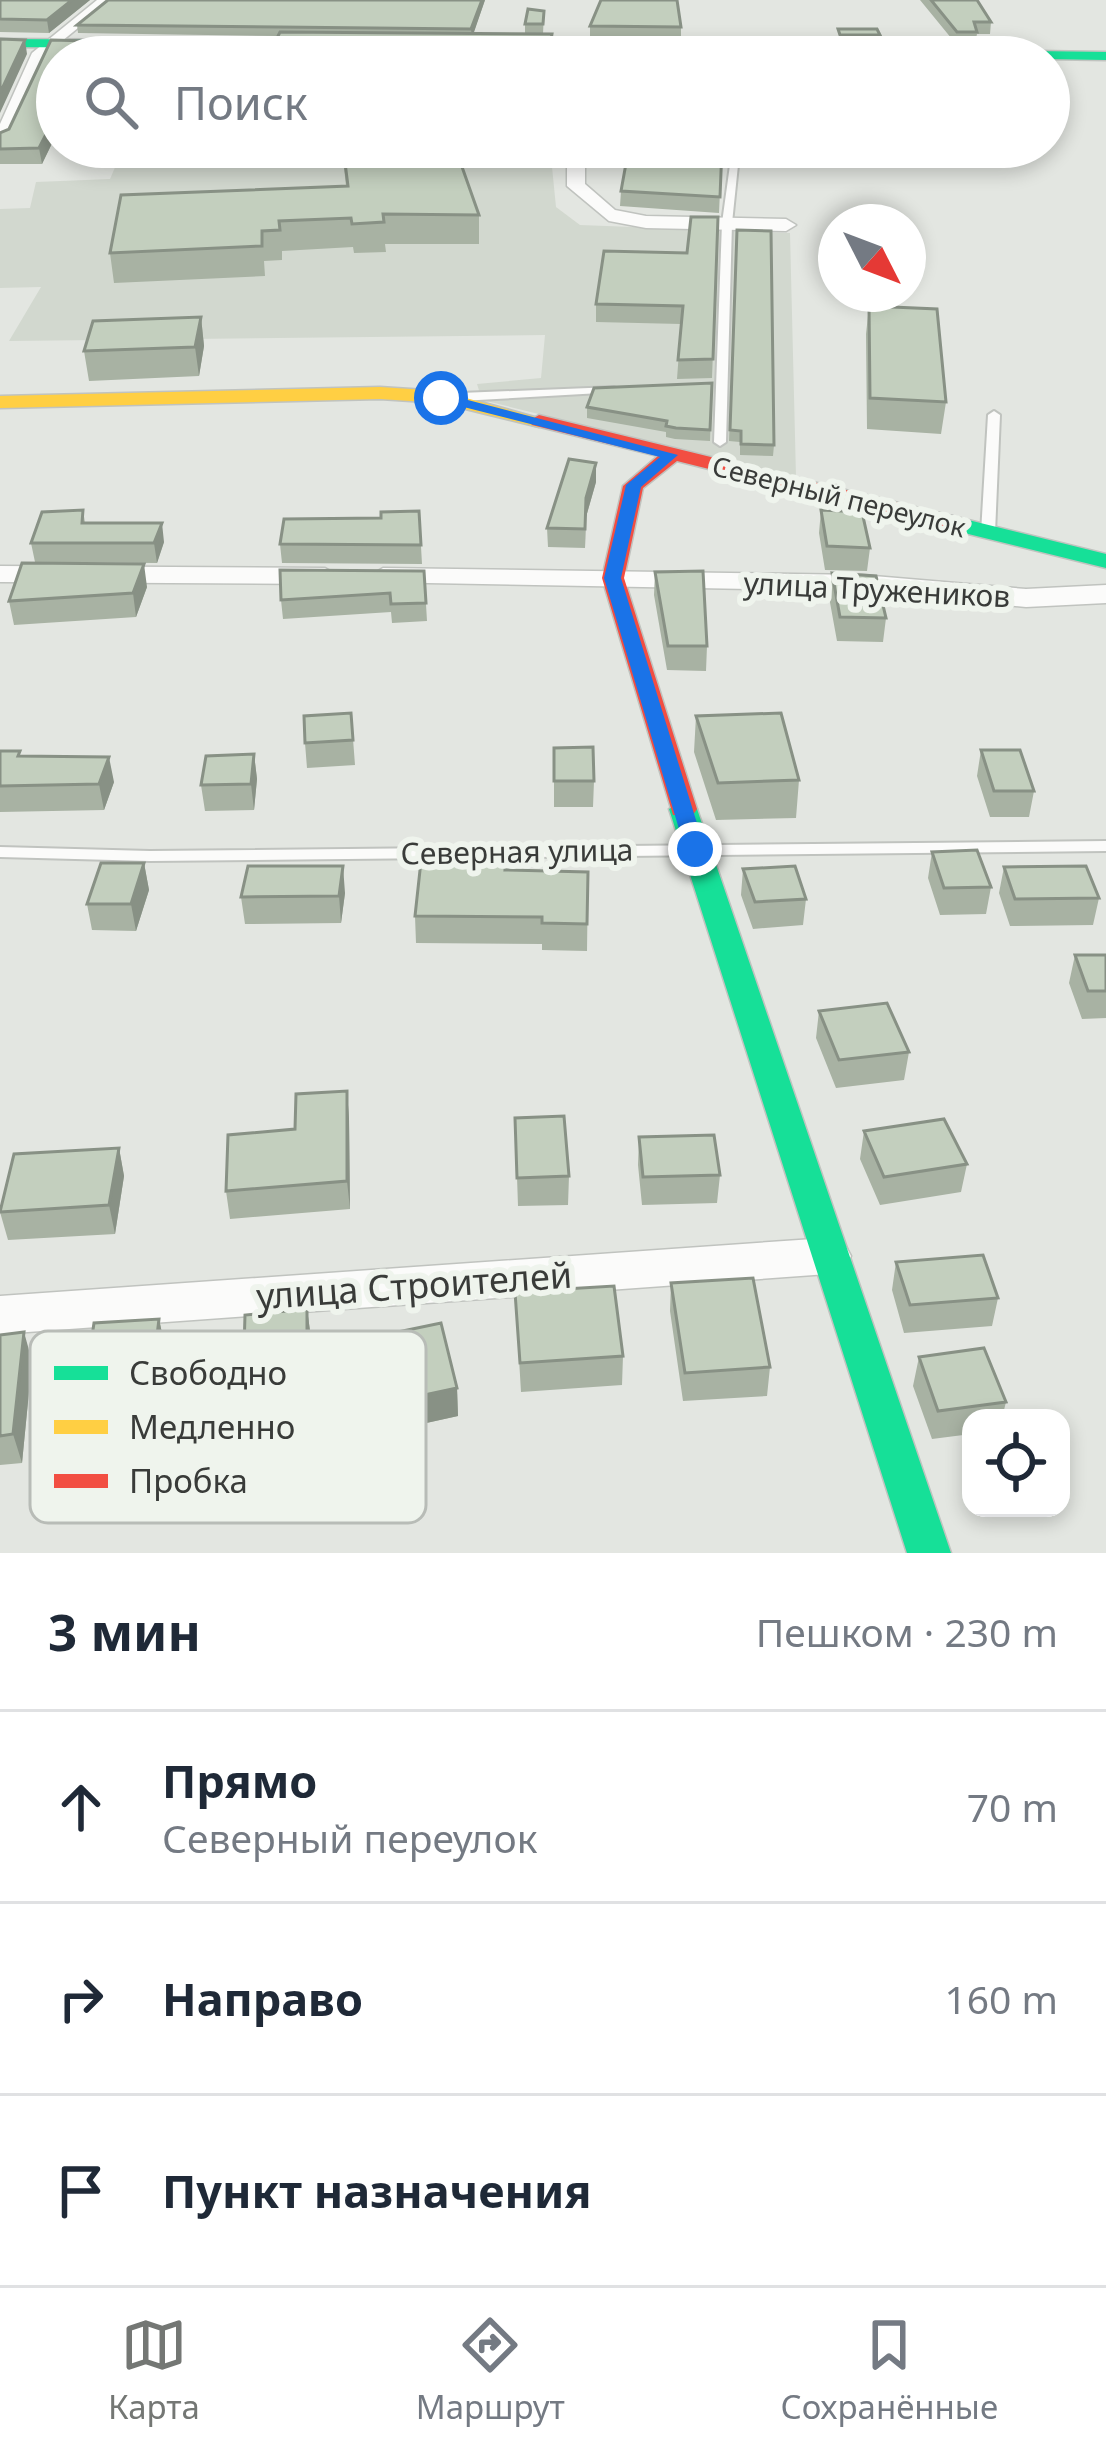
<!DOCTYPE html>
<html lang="ru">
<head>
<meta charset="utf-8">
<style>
	body { margin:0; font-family:"Noto Sans",sans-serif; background:#f6f6f7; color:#1f2937 }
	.controls { position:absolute; right:36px; bottom:36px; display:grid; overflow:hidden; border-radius:24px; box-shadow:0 6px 18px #0003 }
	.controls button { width:108px; height:108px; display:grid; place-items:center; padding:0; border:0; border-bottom:3px solid #e0e1e3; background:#fff; color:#1f2937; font:60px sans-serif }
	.compass { position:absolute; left:818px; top:204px; width:108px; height:108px; border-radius:50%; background:#fff; box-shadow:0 6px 18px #0003; rotate:132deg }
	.stop { position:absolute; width:36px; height:36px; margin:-27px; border:9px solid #1a73e8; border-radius:50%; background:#fff }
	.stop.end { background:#1a73e8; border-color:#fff; box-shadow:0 3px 12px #0008 }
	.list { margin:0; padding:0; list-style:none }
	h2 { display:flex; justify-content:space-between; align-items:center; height:156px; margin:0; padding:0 48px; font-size:51px }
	h2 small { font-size:39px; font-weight:400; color:#747a83 }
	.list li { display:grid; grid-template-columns:78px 1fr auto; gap:36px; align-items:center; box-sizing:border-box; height:192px; padding:0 48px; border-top:3px solid #e0e1e3 }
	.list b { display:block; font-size:45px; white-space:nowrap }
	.list p { margin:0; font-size:39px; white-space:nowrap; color:#747a83 }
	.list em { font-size:39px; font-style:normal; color:#747a83 }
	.icon { flex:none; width:66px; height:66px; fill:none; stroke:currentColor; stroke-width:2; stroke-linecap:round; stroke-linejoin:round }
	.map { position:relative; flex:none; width:1106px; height:1553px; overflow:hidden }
	.search { position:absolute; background:#fff; box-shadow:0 6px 18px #0003; left:36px; right:36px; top:36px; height:132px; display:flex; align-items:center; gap:30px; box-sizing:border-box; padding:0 42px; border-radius:66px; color:#747a83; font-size:45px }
	.sheet { height:732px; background:#fff }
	nav { display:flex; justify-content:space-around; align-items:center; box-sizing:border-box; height:168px; border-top:3px solid #e0e1e3; background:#fff; font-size:33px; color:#747a83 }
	nav a { display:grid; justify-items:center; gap:6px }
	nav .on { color:#747774 }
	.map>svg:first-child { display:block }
	.built { fill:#d2d8cf }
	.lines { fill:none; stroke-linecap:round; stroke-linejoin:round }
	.lane-casing { stroke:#c0c3bf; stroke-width:4 }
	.street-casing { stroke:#c0c3bf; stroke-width:3 }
	.fast-casing { stroke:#c0c3bf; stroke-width:3 }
	.slow-casing { stroke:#c0c3bf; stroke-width:3 }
	.jam-casing { stroke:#c0c3bf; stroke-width:3 }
	.lane { fill:#fbfbfa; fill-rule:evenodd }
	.street { fill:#fbfbfa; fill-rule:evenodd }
	.fast { fill:#16e098; fill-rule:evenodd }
	.slow { fill:#ffcf43; fill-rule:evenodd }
	.jam { fill:#f24e42; fill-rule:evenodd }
	.wall { fill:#a8b2a3 }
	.shaded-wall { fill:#889185 }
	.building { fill:#c3cfbe; stroke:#889185; stroke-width:3 }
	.route { fill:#1a73e8 }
	.labels { text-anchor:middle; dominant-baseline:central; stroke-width:12; stroke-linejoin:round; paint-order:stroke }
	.far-street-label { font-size:27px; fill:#393b39; stroke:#eff4ed }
	.street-label { font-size:30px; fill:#393b39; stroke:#eff4ed }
	.near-street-label { font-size:36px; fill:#393b39; stroke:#eff4ed }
	.key { fill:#eff4ed; stroke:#b8bcb7; stroke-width:3 }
	.key-label { font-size:33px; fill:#393b39 }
</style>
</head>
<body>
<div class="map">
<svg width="1106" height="1553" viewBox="0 0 1106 1553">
	<rect width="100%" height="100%" fill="#e3e6e1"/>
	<path class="built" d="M151,147h399l6,60 24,18 210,8 6,244 -314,-77 -5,-16 64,-6 4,-43 -536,6 32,-54 -41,1v-79l30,-1 6,-26 74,-3 6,-14 36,-2z"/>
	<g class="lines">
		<g class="lane-casing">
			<path id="lane" d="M734,162l4,3 -6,58 -6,219 -6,4 -6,-4 8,-219 8,-58z
				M614,387l6,3 -2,2 -158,9 -6,-4 6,-4z
				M994,411l6,4 -5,118 -7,4 -7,-4 7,-118z
				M1106,841v10l-956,10 -150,-4v-10l150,4z"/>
		</g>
		<g class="street-casing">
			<path id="street" d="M97,0h15l-67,55 -37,88 -8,5v-24l32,-71z
				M567,147h18v37l30,26 31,6 140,3 10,6 -10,6 -140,-3 -37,-7 -42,-35z
				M0,566l325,2 14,8 -14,8 -325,-2z
				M383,568l479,7 164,14 80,-4v18l-80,4 -164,-16 -489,-9 -4,-6z
				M828,1238l16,5 7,13 -7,13 -16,5 -828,60v-38z"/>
		</g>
		<g class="fast-casing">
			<path id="fast" d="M0,39l343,2 6,4 -6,4 -343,-2z
				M491,43l615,9v8l-619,-10z
				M948,515l158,39v14l-166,-41 -3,-5z
				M683,801l14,8 254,744h-44l-238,-744z"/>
		</g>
		<g class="slow-casing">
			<path id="slow" d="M380,387l61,4 108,30 -10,6 -98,-24 -61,-4 -380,9v-12z"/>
		</g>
		<g class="jam-casing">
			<path id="jam" d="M539,415l417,102 3,5 -11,7 -271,-68 -34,27 -19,90 73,231 -4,6h-20l-71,-237 21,-92 35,-30 -126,-31 -3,-4z"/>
		</g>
		<use href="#lane" class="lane"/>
		<use href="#street" class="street"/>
		<use href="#fast" class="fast"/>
		<use href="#slow" class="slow"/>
		<use href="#jam" class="jam"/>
	</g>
	<path class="wall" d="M0,0h90l-41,33 -49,-1z
		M485,0l-12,34h52v-10l19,-13 -1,23 9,23h-274l-1,-19 1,-2 -200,-3 -1,-8z
		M920,0h57l14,22 -1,12h-13l-2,10h-19z
		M590,26l91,1v13l-91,-1z
		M838,29l42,6 -1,8 -39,-1z
		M51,40l39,1 2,13 -1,3h-34v76l-15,31h-42v-31l9,-4z
		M971,46l14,11h-15z
		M227,147h228l24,68v29h-94l1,8 -32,1 -1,-6 -71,4v9l-18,1 1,15 -151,7 -4,-30 236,-67 -3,-28 -114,5z
		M722,147l-3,66 -99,-7 1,-15z
		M718,217l-6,161 -35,1 4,-55 -85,-2v-18l91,-51z
		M737,230l37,215 -1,11 -33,-1v-13l-11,-1z
		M869,306l77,96 -5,32 -74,-5 -1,-95z
		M201,317l3,29 -5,30 -110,5 -5,-30z
		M712,383l-2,58 -35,-2 -9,-2v-5l-79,-14v-11z
		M596,463v19l-10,35 -1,31 -37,-1 -1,-19z
		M83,510l2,13 79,19 -7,21 -122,-1 -4,-19z
		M821,510l49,38 -3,23 -42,-1 -6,-37z
		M419,511l3,53 -140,-1 -2,-19z
		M424,571l3,50 -35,2 -1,-11 -108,7 -2,-19z
		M655,572l52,74 -1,25 -39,-1 -13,-75z
		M832,573l54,45 -3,24 -46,-1 -8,-44z
		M147,587l-11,30 -122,8 -5,-24z
		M351,713l4,52 -48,3 -2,-25z
		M696,716l103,64 -3,38 -80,2 -22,-68z
		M554,748l40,33 -1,26h-39z
		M981,750l53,41 -5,26h-39l-13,-41z
		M0,751l114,31 -10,28 -104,2z
		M254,754l3,25 -3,31 -49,1 -4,-26z
		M932,852l59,35 -5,27 -46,1 -12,-37z
		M144,863l5,27 -13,41 -44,-1 -5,-26z
		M1004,867l95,31 -6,27 -83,1 -11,-33z
		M743,869l63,30 -3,26 -50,4 -12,-34z
		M506,870l82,2 -1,79 -45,-1v-6l-126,-1 -1,-27z
		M345,893l-4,30 -96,1 -4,-27z
		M1075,955h31v63l-24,1 -13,-36z
		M819,1011l90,41 -5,28 -68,8 -20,-50z
		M347,1091l2,28 1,90 -120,10 -4,-28 69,-62z
		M515,1118l54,58 -1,29 -50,1z
		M864,1131l103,33 -6,28 -81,13 -20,-46z
		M639,1137l81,38 -3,28 -75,2 -4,-40z
		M119,1148l5,28 -9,58 -107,6 -8,-28z
		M896,1262l102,36 -6,28 -88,7 -12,-43z
		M671,1283l99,84 -3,29 -84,5 -13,-90z
		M515,1292l108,64 -1,29 -101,7z
		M307,1309l4,29v66l-64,6 -4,-28z
		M159,1319l6,28 -14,125 -69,5 -7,-28z
		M0,1335l32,26 -10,102 -22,2z
		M374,1337l83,51 1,28 -68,15 -13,-66z
		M919,1357l87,45 -4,16h-31v16l-39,5 -19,-53z"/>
	<path class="shaded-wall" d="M72,0h18l-41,33 -2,-13z
		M482,0h3l-13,38 -1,-9z
		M25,40l2,14 -27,59v-20z
		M90,41l1,16h-9z
		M57,113v20l-15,31 -3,-16z
		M201,317l3,29 -5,30 -4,-29z
		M596,463v19l-10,35 -1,31 1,-50z
		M162,523l2,19 -7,21 -3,-20z
		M144,564l3,23 -11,30 -3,-24z
		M254,754l3,25 -3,31 -3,-26z
		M109,757l5,25 -10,28 -5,-26z
		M144,863l5,27 -13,41 -5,-27z
		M343,866l2,27 -4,30 -2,-27z
		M347,1091l2,28 1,90 -3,-28z
		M119,1148l5,28 -9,58 -6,-29z
		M307,1309l4,29v66l-4,-29z
		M159,1319l6,28 -14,125 -7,-28z
		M24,1332l8,29 -10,102 -9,-29z
		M457,1388l1,28 -68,15 -3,-28z"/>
	<path class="building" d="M0,0h72l-25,20 -47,-1z
		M108,0h374l-11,29 -394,-4z
		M601,0h76l4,27 -91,-1z
		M931,0h46l14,22h-17l3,10h-20z
		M528,9l16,2 -1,13h-18z
		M838,29h39l3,6h-40z
		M280,32l272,2 -4,23h-251l-1,-18 -19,-1z
		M0,39l25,1 -25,53z
		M51,40l39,1 -8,16h-25v56l-18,35 -39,1v-16l9,-4z
		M971,46h11l3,11h-5z
		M614,51h47v6h-48z
		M717,51l182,2v4h-179z
		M343,147h112l24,68 -96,-1 1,8 -32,2 -1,-6 -72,3 1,9 -18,1v15l-152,7 11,-58 227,-9z
		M629,147h93l-2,50 -99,-6z
		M691,217h27l-5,142 -35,1 5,-54 -87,-2 8,-53 83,2z
		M737,230l34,1 3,214 -33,-1v-13l-11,-1z
		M869,306l68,3 9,93 -76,-4z
		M201,317l-6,30 -111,4 9,-30z
		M712,383l-2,47 -34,-2 -10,-2 1,-5 -80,-14 7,-19z
		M569,459l27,4 -10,35 -1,31 -38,-1z
		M83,510l-1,13h80l-8,20h-123l11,-31z
		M821,510l41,2 8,36 -43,-2z
		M419,511l2,34 -141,-1 4,-25 97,-1v-6z
		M22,563l122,1 -11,29 -124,8z
		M280,570l144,1 2,32 -35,1 -1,-11 -109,7z
		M703,571l4,75h-39l-13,-74z
		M832,573l44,3 10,42 -46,-1z
		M351,713l2,27 -48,3 -1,-27z
		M781,713l18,67 -81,3 -22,-67z
		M593,747l1,34h-40v-33z
		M981,750h39l14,41h-40z
		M0,751h20l-2,5 91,1 -10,27 -99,2z
		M254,754l-3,30 -50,1 5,-29z
		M977,850l14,37 -47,1 -12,-36z
		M421,861h85l-1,9 83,2 -1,52 -45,-1v-6l-127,-1z
		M101,863h43l-13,41h-44z
		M248,866h95l-4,30 -98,1z
		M795,866l11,33 -51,3 -12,-33z
		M1086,866l13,32 -84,1 -11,-32z
		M1075,955h31v36h-18z
		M887,1003l22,49 -70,8 -20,-49z
		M347,1091v90l-121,10 2,-56 67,-6 1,-35z
		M564,1116l5,60 -52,2 -2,-60z
		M944,1119l23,45 -83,13 -20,-46z
		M714,1135l6,40 -77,2 -4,-40z
		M119,1148l-10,57 -109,7 14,-58z
		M983,1255l15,43 -88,7 -14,-43z
		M753,1278l17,89 -85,6 -14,-90z
		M614,1286l9,70 -103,7 -5,-71z
		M307,1309v66l-64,7 2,-67z
		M159,1319l-15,125 -69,5 19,-126z
		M441,1323l16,65 -70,15 -13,-66z
		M24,1332l-11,102 -13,2v-101z
		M984,1348l22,54 -68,9 -19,-54z"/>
	<path class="route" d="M441,393l237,62 -37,32 -20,91 84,271 -3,5 -7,1 -10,-6 -81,-271 22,-93 34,-28 -224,-57z"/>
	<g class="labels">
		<g class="far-street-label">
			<text transform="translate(839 496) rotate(14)">Северный переулок</text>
		</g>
		<g class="street-label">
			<text transform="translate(877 589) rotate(3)">улица Тружеников</text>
			<text transform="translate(517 851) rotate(-1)">Северная улица</text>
		</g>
		<g class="near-street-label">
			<text transform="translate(414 1285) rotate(-4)">улица Строителей</text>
		</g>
	</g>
	<rect x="30" y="1331" width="396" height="192" rx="18" class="key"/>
	<rect x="54" y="1366" width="54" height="14" fill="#16e098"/>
	<rect x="54" y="1420" width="54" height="14" fill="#ffcf43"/>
	<rect x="54" y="1474" width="54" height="14" fill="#f24e42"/>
	<g class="key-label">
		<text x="129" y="1385">Свободно</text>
		<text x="129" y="1439">Медленно</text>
		<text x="129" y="1493">Пробка</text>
	</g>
</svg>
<div class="controls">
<button><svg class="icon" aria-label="locate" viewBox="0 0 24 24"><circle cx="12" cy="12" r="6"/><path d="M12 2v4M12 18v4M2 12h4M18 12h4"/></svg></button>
</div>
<svg class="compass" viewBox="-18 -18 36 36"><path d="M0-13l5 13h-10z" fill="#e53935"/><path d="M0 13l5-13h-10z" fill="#747a83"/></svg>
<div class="stop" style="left:441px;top:398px"></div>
<div class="stop end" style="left:695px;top:849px"></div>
<div class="search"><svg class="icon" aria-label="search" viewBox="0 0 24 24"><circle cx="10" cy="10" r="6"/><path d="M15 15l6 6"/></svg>Поиск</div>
</div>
<section class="sheet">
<h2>3 мин<small>Пешком · 230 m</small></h2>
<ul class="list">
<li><svg class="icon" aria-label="ahead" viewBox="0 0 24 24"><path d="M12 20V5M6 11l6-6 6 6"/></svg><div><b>Прямо</b><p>Северный переулок</p></div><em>70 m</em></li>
<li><svg class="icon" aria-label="right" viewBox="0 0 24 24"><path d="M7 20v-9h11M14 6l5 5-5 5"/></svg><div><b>Направо</b></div><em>160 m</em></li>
<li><svg class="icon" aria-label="arrive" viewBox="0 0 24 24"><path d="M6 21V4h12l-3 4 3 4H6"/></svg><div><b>Пункт назначения</b></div></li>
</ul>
</section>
<nav>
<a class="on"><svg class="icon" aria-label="map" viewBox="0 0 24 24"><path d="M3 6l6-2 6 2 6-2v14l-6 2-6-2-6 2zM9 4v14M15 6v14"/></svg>Карта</a>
<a><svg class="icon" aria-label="directions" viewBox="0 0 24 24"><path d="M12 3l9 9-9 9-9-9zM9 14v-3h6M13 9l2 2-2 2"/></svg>Маршрут</a>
<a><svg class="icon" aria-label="saved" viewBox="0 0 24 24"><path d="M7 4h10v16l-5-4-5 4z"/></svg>Сохранённые</a>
</nav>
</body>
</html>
